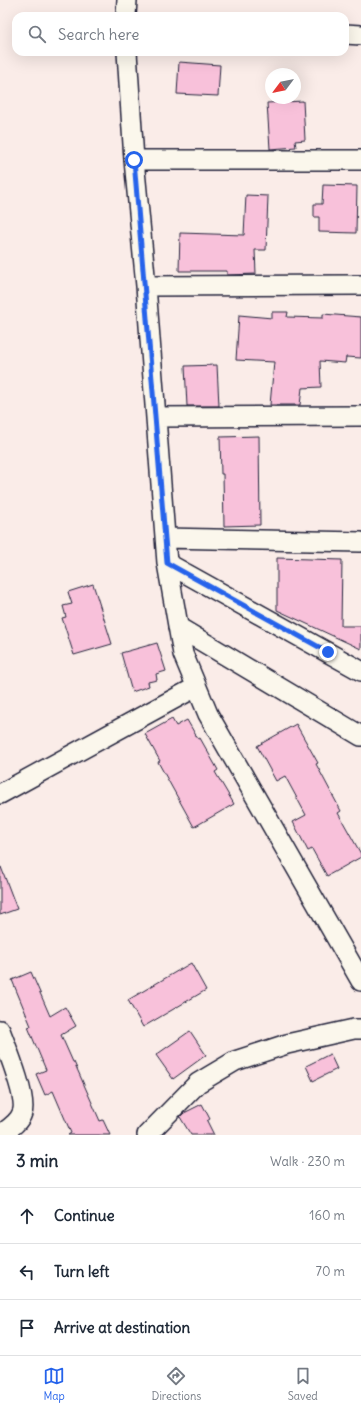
<!DOCTYPE html>
<html lang="en">
<head>
<meta charset="utf-8">
<style>
	body { margin:0; font-family:Delius,sans-serif; background:#f6f6f7; color:#1f2937 }
	.compass { position:absolute; left:265px; top:68px; width:36px; height:36px; border-radius:50%; background:#fff; box-shadow:0 4px 16px #0002; rotate:238deg }
	.stop { position:absolute; width:12px; height:12px; margin:-9px; border:3px solid #2563eb; border-radius:50%; background:#fff }
	.stop.end { background:#2563eb; border-color:#fff; box-shadow:0 1px 4px #0008 }
	.list { margin:0; padding:0; list-style:none }
	h2 { display:flex; justify-content:space-between; align-items:center; height:52px; margin:0; padding:0 16px; font-size:17px }
	h2 small { font-size:13px; font-weight:400; color:#747a83 }
	.list li { display:grid; grid-template-columns:26px 1fr auto; gap:12px; align-items:center; box-sizing:border-box; height:56px; padding:0 16px; border-top:1px solid #e0e1e3 }
	.list b { display:block; font-size:15px; white-space:nowrap }
	.list em { font-size:13px; font-style:normal; color:#747a83 }
	.icon { flex:none; width:22px; height:22px; fill:none; stroke:currentColor; stroke-width:2; stroke-linecap:round; stroke-linejoin:round }
	.map { position:relative; flex:none; width:361px; height:1135px; overflow:hidden }
	.search { position:absolute; background:#fff; box-shadow:0 4px 16px #0002; left:12px; right:12px; top:12px; height:44px; display:flex; align-items:center; gap:10px; box-sizing:border-box; padding:0 14px; border-radius:12px; color:#747a83; font-size:15px }
	.sheet { height:220px; background:#fff }
	nav { display:flex; justify-content:space-around; align-items:center; box-sizing:border-box; height:56px; border-top:1px solid #e0e1e3; background:#fff; font-size:11px; color:#747a83 }
	nav a { display:grid; justify-items:center; gap:2px }
	nav .on { color:#2563eb }
	.map>svg:first-child { display:block }
	.building { fill:#f8c1da; stroke:#22223b }
	.lines { fill:none; stroke-linecap:round; stroke-linejoin:round }
	.minor-casing { stroke:#22223b; stroke-width:22 }
	.minor { stroke:#fbf7ec; stroke-width:19 }
	.route { stroke:#2563eb; stroke-width:5 }
</style>
</head>
<body>
<div class="map">
<svg width="361" height="1135" viewBox="0 0 361 1135">
	<rect width="100%" height="100%" fill="#faece8"/>
	<filter id="ink" filterUnits="userSpaceOnUse"><feTurbulence type="fractalNoise" baseFrequency=".025" numOctaves="2"/><feDisplacementMap in="SourceGraphic" scale="8" xChannelSelector="R" yChannelSelector="G"/><feConvolveMatrix kernelMatrix="1 2 1 2 8 2 1 2 1" color-interpolation-filters="sRGB"/></filter>
	<g filter="url(#ink)">
		<path class="building" d="M179,62l41,3 -2,31 -41,-2z
			M303,101l2,39 -10,1 1,6 -26,2 -3,-46z
			M323,185l34,1 -1,47 -37,-1v-15h-5v-13h8z
			M246,195l22,1 -2,54h-11l1,24 -29,1v-4h-48l1,-38 64,2z
			M272,312h16l-1,5 36,1v-4l38,3v41l-15,-1 -1,6 -25,-2 1,26 -19,1 -2,17h-30l4,-43 -38,-2 3,-45 33,3z
			M217,365l2,41h-32l-2,-40z
			M259,436l1,89 -36,1 -1,-52h-2l-1,-37z
			M277,558l65,2 -1,66h20v23l-84,-39z
			M93,584l19,60 -38,11 -12,-37 4,-1 -3,-11 9,-2 -4,-12z
			M157,643l9,28 -10,3 1,6 -9,2 1,4 -17,6 -11,-39z
			M172,719l4,7 11,-6 11,19 2,-1 18,32 -3,2 19,32 -40,23 -36,-65 2,-1 -15,-27z
			M296,724l22,39 -2,1 25,47 -3,2 23,41v3l-34,19 -15,-27 -4,2 -15,-29 13,-7 -21,-39 -9,5 -19,-35z
			M0,867h1l16,42 -17,6z
			M191,963l15,27 -63,37 -15,-27z
			M31,972l19,44 15,-9 11,19 -15,9 12,27h1l26,59 3,-1 7,15h-42l3,-2 -18,-42 -8,4 -9,-21 10,-4 -18,-43 3,-1 -19,-46z
			M190,1031l16,24 -33,24 -17,-24z
			M330,1054l7,15 -24,12 -7,-15z
			M202,1104l8,15 -3,2 7,14h-23l-11,-18 4,-4z"/>
		<g class="lines">
			<g class="minor-casing">
				<path id="minor" d="M126,16l1,-16
					M345,34l16,1
					M127,52l7,108 12,126 21,277 16,91 25,60 153,267
					M134,160h227
					M146,286l215,-1
					M156,417l205,-1
					M165,538l196,4
					M167,563l194,108
					M178,627l183,109
					M0,794l196,-107
					M0,1030c6,16 28,69 22,83 -3,10 -14,16 -22,22
					M147,1135l51,-52 37,-22 52,-17 67,-15h7"/>
			</g>
			<use href="#minor" class="minor"/>
		</g>
	</g>
	<g class="lines" filter="url(#ink)">
		<path class="route" d="M134,160l33,403 161,89"/>
	</g>
</svg>
<svg class="compass" viewBox="-18 -18 36 36"><path d="M0-13l5 13h-10z" fill="#e53935"/><path d="M0 13l5-13h-10z" fill="#747a83"/></svg>
<div class="stop" style="left:134px;top:160px"></div>
<div class="stop end" style="left:328px;top:652px"></div>
<div class="search"><svg class="icon" aria-label="search" viewBox="0 0 24 24"><circle cx="10" cy="10" r="6"/><path d="M15 15l6 6"/></svg>Search here</div>
</div>
<section class="sheet">
<h2>3 min<small>Walk · 230 m</small></h2>
<ul class="list">
<li><svg class="icon" aria-label="ahead" viewBox="0 0 24 24"><path d="M12 20V5M6 11l6-6 6 6"/></svg><div><b>Continue</b></div><em>160 m</em></li>
<li><svg class="icon" aria-label="left" viewBox="0 0 24 24"><path d="M17 20v-9H6M10 6l-5 5 5 5"/></svg><div><b>Turn left</b></div><em>70 m</em></li>
<li><svg class="icon" aria-label="arrive" viewBox="0 0 24 24"><path d="M6 21V4h12l-3 4 3 4H6"/></svg><div><b>Arrive at destination</b></div></li>
</ul>
</section>
<nav>
<a class="on"><svg class="icon" aria-label="map" viewBox="0 0 24 24"><path d="M3 6l6-2 6 2 6-2v14l-6 2-6-2-6 2zM9 4v14M15 6v14"/></svg>Map</a>
<a><svg class="icon" aria-label="directions" viewBox="0 0 24 24"><path d="M12 3l9 9-9 9-9-9zM9 14v-3h6M13 9l2 2-2 2"/></svg>Directions</a>
<a><svg class="icon" aria-label="saved" viewBox="0 0 24 24"><path d="M7 4h10v16l-5-4-5 4z"/></svg>Saved</a>
</nav>
</body>
</html>
